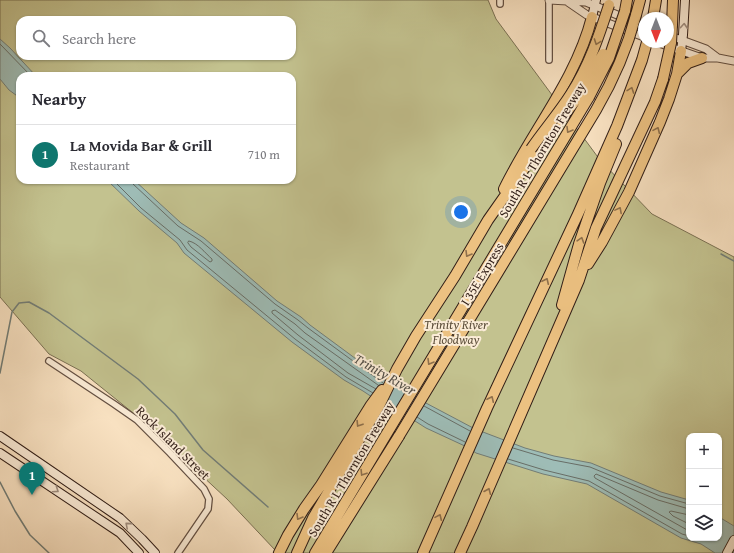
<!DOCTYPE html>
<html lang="en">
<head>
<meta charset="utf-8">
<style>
	body { margin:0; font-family:"Gentium Book Plus",serif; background:#f2f2f3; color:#2b2b33 }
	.controls { position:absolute; right:12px; bottom:12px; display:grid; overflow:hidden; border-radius:8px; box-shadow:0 1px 3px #0004 }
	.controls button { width:36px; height:36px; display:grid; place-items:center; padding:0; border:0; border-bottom:1px solid #e1e1e2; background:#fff; color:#2b2b33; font:20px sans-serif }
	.compass { position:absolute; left:638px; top:12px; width:36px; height:36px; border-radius:50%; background:#fff; box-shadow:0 1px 3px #0004; rotate:180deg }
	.you { position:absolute; left:461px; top:212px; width:14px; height:14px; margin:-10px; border:3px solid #fff; border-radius:50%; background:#1a73e8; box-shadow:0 0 0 6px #1a73e833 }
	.badge { display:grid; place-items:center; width:26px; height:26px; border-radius:50%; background:#0f766e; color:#fff; font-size:13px; font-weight:700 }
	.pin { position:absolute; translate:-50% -33px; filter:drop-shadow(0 1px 2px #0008) }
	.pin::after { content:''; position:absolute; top:21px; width:14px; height:12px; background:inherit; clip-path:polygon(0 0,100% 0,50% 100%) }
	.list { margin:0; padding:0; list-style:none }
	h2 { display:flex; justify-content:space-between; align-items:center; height:52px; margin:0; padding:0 16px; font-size:17px }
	h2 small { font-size:13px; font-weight:400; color:#7c7c81 }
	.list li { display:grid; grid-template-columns:26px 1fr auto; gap:12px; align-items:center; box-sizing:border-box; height:60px; padding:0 16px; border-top:1px solid #e1e1e2 }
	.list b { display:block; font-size:15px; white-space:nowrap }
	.list p { margin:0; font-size:13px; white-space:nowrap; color:#7c7c81 }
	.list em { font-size:13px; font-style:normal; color:#7c7c81 }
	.icon { flex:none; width:22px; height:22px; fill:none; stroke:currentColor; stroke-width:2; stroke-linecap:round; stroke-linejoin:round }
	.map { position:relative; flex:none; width:734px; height:553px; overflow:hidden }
	.search { position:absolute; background:#fff; box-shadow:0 1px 3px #0004; left:16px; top:16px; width:280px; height:44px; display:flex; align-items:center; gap:10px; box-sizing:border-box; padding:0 14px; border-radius:12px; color:#7c7c81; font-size:15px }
	.panel { position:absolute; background:#fff; box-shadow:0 1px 3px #0004; left:16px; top:72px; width:280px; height:112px; border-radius:12px }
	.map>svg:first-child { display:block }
	.green { fill:#c3c28f; stroke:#7a7053; fill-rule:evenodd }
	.water { fill:#9ebdb7; stroke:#727d77 }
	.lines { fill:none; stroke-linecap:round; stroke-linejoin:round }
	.shore { stroke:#686e67; stroke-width:1 }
	.stream { stroke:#727d77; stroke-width:1.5 }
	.minor-casing { stroke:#634f42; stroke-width:8 }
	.tertiary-casing { stroke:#634f42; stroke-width:9 }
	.secondary-casing { stroke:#311e17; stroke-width:10 }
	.motorway-casing { stroke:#311e17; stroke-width:12 }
	.minor { stroke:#fbecd7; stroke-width:5.5 }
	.tertiary { stroke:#fbecd7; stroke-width:7 }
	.secondary { stroke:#fbecd7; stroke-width:8 }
	.motorway { stroke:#ecc181; stroke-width:10 }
	.motorway-bridge-casing { stroke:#311e17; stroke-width:12; stroke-linecap:butt }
	.motorway-bridge { stroke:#ecc181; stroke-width:10 }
	.oneway { stroke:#a08f81 }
	.oneway2 { stroke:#8e704c }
	.labels { text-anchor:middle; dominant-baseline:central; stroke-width:4; stroke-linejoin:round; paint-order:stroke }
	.street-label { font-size:13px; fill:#311e17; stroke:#fbecd7 }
	.park-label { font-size:13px; font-style:italic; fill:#5d4f3b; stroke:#fbecd7 }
	.water-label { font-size:14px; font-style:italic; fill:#524e47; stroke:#fbecd7 }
</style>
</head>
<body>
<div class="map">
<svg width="734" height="553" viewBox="0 0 734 553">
	<rect width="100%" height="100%" fill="#f9e2c2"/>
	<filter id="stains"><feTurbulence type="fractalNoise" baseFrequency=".005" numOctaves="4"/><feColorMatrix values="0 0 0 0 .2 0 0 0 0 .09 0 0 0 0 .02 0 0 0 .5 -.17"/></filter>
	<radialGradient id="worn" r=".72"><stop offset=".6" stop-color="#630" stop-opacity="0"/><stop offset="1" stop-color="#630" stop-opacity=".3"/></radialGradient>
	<path class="green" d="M0,0h488l8,19 104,141 52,54 82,43v296h-461l2,-3 -48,-51 -84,-78 -62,-50 -32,-17 -49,-57zM20,20h272v36h-272zM20,76h272v104h-272zM689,436h30v102h-30z"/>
	<path class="water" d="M0,39l10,9 26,28h-16v22l-11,-8 -9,-11z
		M107,180h27l47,43 23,15 73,63 24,16 9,8 80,59 85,45 50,19 29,8 37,7 70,29 28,8v38h30v-21l15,9v27h-19l-14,-9 -20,-6 -94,-54 -44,-10 -67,-21 -9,-6 -41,-19 -33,-21 -12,-4 -18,-12 -19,-11 -52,-38 -108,-89 -7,-10 -38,-32z"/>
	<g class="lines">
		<path class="shore" d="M0,44l31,32
			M113,180l28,28 39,32 7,10 108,89 51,38 27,16
			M132,180l1,4 45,42 23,15 74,63 23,16 10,8 75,55
			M189,241c9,2 16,12 23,18v2l-2,1 -19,-15 -3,-4z
			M376,389l-28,-16 -50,-38 -26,-22v-2l3,-1 20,14 10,9 73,52
			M424,406l46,25
			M417,417l11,7 37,18
			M513,448l40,12 37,7 70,29 29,8
			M508,459l36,11 45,11 93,53 7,2
			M689,509l-31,-9 -62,-26 -2,2 1,2 94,53
			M689,515l-18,-4 -2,1 4,4 16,8"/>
		<path class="stream" d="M721,254l13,7
			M0,373l12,-61 7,-9 10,-1 20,11 89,66 37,35 28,36 65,57
			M0,482l15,29 15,24 19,18"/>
		<g class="minor-casing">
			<path id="minor" d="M500,0v4
				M549,0v60
				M49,361l65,43 23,16 33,33 34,36 5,10 -1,10 -30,44"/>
		</g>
		<g class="tertiary-casing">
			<path id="tertiary" d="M549,0l37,2 58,24
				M568,2l19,13 57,22
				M668,35l38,14 12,9
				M656,42l46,16h16l16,3"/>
		</g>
		<g class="secondary-casing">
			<path id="secondary" d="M592,17l4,-17
				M681,51l2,-16 2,-35
				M0,436l120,82 22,21 13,14
				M0,453l120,80 19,20
				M727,553l7,-13"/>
		</g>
		<g class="motorway-casing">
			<path id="motorway" d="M625,11l2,-11
				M636,15l4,-15
				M653,18l3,-18
				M672,25l1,-25
				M677,74l11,-11 14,-5
				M504,189c28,-58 72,-109 88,-172
				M588,264l14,-22 27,-50 31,-70 9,-23 8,-25 4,-23
				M562,305l17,-61 21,-61 16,-39
				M279,553l9,-18 16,-26 17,-24 50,-80 11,-15
				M297,553l16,-35 66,-112 18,-37 19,-33 39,-60 33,-56 52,-74 42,-54
				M315,553l274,-456
				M326,553l73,-117
				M423,553l64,-145 91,-194 39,-88 25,-66 5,-18
				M460,553l12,-26 107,-247 17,-52 59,-126 8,-23"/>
		</g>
		<use href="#minor" class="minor"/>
		<use href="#tertiary" class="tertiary"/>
		<use href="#secondary" class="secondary"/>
		<use href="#motorway" class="motorway"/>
		<g class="motorway-bridge-casing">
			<path id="motorway-bridge" d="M663,79l8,-36 1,-18
				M582,92l21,-38
				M589,97l20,-39 16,-47
				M531,149c13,-19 28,-36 40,-55 18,-28 28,-58 38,-89
				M399,436l197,-326c18,-31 31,-61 40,-95"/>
		</g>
		<use href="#motorway-bridge" class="motorway-bridge"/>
	</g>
	<defs><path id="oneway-chevron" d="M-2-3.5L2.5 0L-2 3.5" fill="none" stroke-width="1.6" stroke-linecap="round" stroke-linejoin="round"/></defs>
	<g class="oneway">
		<use href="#oneway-chevron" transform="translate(684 26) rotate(-86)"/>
		<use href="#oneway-chevron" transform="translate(56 490) rotate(34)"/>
		<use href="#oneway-chevron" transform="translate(128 525) rotate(-139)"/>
	</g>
	<g class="oneway2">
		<use href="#oneway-chevron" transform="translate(597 42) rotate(110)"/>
		<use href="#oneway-chevron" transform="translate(631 90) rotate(-70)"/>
		<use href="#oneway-chevron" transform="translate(569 130) rotate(121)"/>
		<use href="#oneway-chevron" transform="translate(657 130) rotate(-66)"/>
		<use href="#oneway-chevron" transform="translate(619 210) rotate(-62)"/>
		<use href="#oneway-chevron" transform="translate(581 240) rotate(-72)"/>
		<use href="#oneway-chevron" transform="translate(468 254) rotate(121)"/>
		<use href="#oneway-chevron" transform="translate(546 281) rotate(-65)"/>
		<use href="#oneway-chevron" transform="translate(430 362) rotate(121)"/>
		<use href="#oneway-chevron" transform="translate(491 399) rotate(-65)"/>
		<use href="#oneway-chevron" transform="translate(359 424) rotate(122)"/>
		<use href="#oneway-chevron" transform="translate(363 473) rotate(122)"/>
		<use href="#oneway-chevron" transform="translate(488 491) rotate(-67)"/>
		<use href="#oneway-chevron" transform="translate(299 517) rotate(121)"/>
		<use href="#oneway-chevron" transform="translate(439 517) rotate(-66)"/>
	</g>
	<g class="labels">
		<g class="street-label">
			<text transform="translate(542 150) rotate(-59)">South R L Thornton Freeway</text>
			<text transform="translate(482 274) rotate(-59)">I 35E Express</text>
			<text transform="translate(173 443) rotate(45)">Rock Island Street</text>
			<text transform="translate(351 469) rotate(-59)">South R L Thornton Freeway</text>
		</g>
		<g class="park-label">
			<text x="456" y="324">Trinity River<tspan x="456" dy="15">Floodway</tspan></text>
		</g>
		<g class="water-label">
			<text transform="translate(385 374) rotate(30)">Trinity River</text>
		</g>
	</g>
	<rect width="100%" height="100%" filter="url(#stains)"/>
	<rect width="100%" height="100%" fill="url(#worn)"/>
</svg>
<div class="controls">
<button>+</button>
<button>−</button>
<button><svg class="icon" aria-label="layers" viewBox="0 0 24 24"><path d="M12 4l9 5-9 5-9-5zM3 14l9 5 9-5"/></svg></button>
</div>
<svg class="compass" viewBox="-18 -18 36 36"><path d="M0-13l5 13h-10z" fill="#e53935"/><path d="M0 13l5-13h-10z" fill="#7c7c81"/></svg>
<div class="you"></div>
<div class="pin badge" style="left:32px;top:495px">1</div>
<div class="search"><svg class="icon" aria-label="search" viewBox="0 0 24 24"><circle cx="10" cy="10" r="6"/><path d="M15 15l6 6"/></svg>Search here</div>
<section class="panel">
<h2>Nearby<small></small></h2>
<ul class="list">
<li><span class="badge">1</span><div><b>La Movida Bar &amp; Grill</b><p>Restaurant</p></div><em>710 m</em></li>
</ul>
</section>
</div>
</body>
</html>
